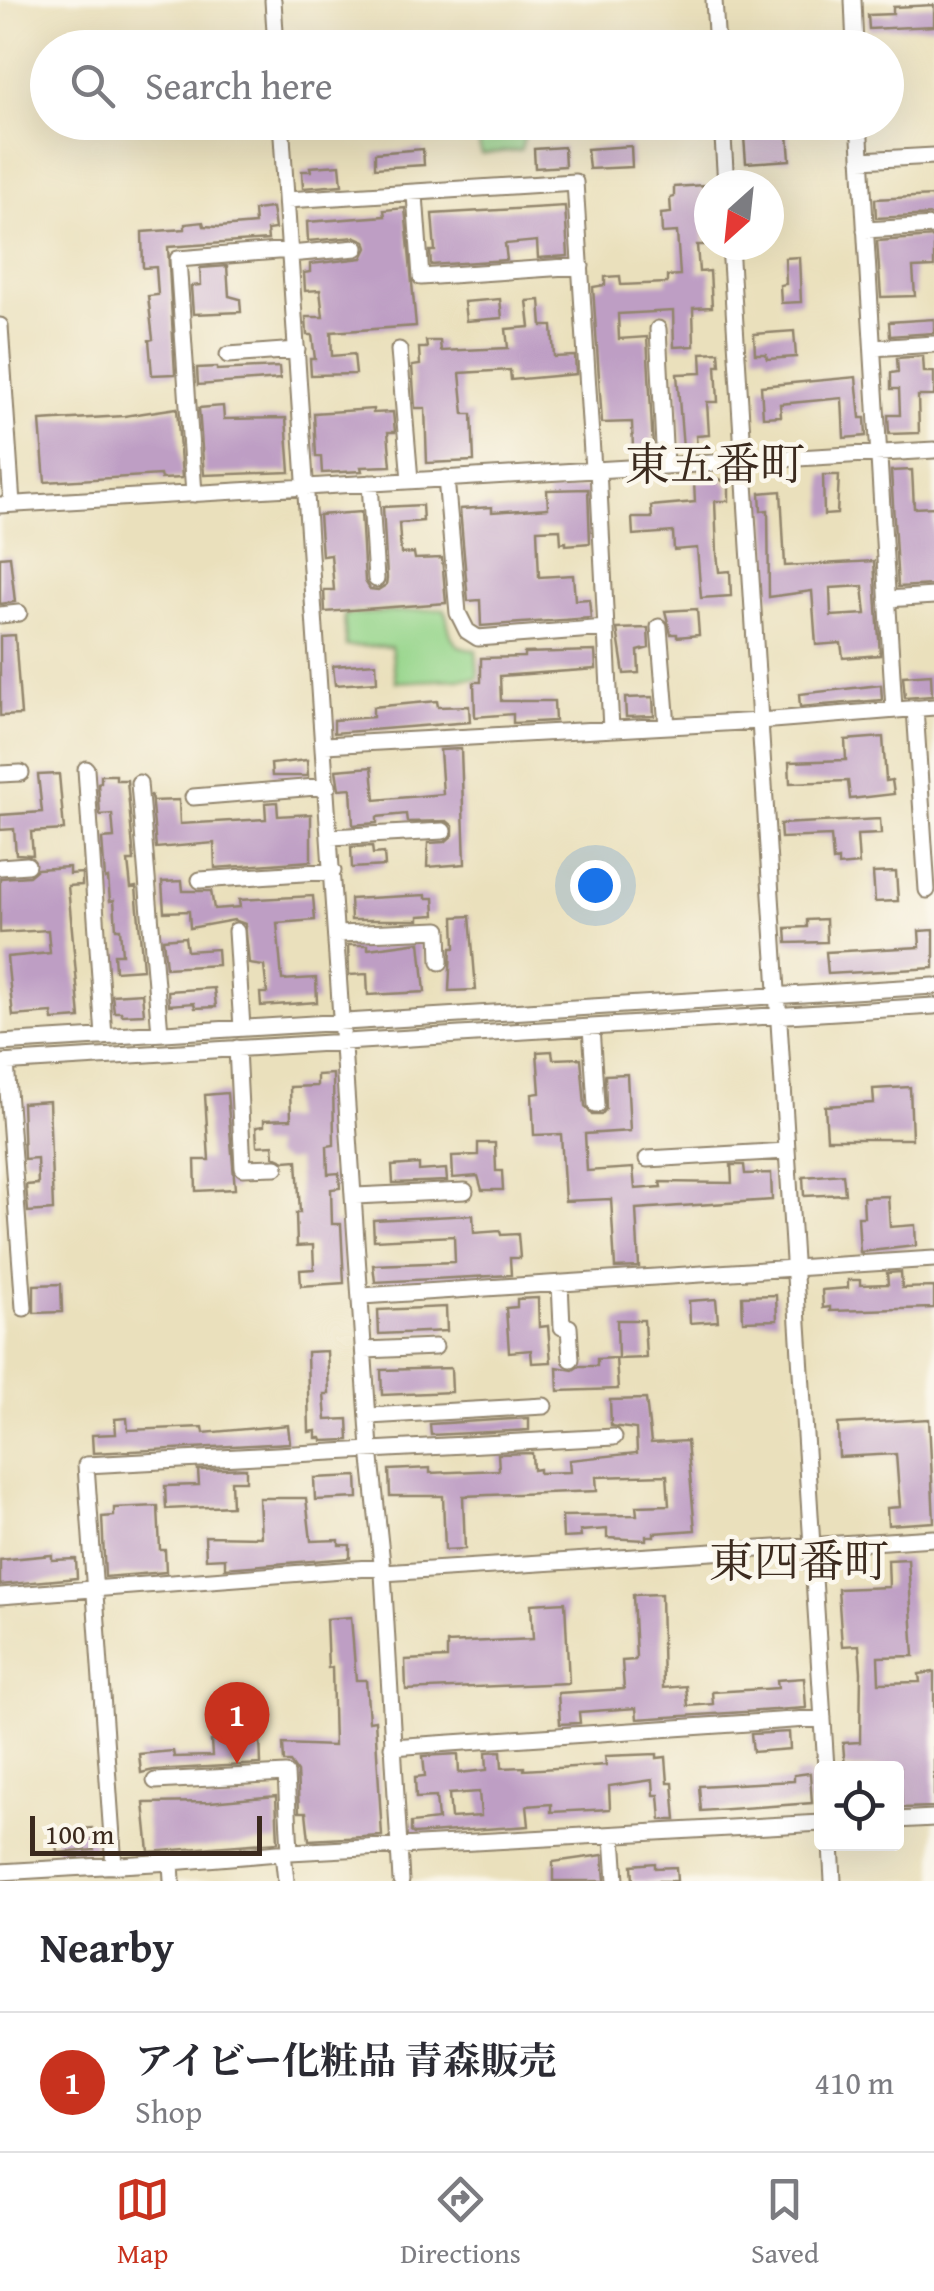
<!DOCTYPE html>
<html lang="en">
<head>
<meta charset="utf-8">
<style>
	body { margin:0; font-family:"Gentium Book Plus","Noto Serif JP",serif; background:#f2f2f3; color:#2b2b33 }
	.controls { position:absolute; right:30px; bottom:30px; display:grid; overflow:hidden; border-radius:10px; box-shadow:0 10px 40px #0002 }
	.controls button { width:90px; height:90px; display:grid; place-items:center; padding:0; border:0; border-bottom:2px solid #e1e1e2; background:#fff; color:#2b2b33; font:50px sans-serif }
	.compass { position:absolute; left:694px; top:170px; width:90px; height:90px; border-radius:50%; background:#fff; box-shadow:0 10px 40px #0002; rotate:207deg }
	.scale { position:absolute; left:30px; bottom:25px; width:232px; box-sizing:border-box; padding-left:10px; border:5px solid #3b2a1e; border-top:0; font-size:28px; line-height:35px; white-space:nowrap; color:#3b2a1e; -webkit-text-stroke:8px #fbf7ec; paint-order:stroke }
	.you { position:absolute; left:595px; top:885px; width:35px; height:35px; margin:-25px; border:8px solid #fff; border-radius:50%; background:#1a73e8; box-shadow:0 0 0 15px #1a73e833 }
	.badge { display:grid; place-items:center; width:65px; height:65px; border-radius:50%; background:#c8321e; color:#fff; font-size:32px; font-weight:700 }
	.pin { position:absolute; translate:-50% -82px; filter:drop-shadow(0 2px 5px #0008) }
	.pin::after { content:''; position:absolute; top:52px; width:35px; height:30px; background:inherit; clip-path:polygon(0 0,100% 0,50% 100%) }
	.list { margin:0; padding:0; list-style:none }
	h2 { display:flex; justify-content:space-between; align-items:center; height:130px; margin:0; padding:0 40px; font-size:42px }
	h2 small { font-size:32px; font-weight:400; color:#7c7c81 }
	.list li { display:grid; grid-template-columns:65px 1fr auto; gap:30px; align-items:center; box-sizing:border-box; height:140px; padding:0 40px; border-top:2px solid #e1e1e2 }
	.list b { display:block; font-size:38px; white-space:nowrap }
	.list p { margin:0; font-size:32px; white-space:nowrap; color:#7c7c81 }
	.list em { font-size:32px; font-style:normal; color:#7c7c81 }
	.icon { flex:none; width:55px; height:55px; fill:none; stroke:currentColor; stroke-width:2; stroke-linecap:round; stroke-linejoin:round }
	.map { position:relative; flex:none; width:934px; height:1881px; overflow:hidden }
	.search { position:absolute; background:#fff; box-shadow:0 10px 40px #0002; left:30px; right:30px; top:30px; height:110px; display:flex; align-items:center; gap:25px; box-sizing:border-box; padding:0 35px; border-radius:55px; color:#7c7c81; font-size:38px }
	.sheet { height:270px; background:#fff }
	nav { display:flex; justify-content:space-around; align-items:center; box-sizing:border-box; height:140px; border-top:2px solid #e1e1e2; background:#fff; font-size:28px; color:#7c7c81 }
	nav a { display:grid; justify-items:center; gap:5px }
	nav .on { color:#c8321e }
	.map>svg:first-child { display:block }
	.green { fill:#96d58b; stroke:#688054; stroke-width:2.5 }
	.building { fill:#be9ec4; fill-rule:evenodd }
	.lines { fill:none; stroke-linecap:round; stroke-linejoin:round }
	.minor-casing { stroke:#92856d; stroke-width:19 }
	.minor { stroke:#fff; stroke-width:15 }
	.labels { text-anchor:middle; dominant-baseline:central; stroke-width:9; stroke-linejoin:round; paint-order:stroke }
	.quarter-label { font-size:45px; fill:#3b2a1e; stroke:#fbf7ec }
</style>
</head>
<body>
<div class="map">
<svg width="934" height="1881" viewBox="0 0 934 1881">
	<rect width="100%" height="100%" fill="#fbf7ec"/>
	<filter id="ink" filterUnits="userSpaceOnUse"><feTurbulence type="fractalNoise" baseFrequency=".01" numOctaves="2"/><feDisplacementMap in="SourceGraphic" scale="20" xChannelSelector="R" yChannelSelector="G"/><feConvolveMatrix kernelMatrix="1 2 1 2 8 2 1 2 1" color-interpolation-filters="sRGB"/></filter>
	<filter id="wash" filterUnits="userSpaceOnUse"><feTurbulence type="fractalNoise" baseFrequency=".0048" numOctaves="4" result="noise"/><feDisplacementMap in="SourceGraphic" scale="40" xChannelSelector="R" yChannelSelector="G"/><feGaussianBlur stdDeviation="2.25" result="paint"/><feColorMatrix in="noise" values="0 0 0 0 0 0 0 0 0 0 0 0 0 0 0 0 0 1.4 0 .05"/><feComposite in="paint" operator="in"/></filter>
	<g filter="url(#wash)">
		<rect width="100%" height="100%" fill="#eae0bc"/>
		<path class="green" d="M475,123v-1l53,1 -7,27 -40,4z
			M445,609c5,23 4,41 31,41l2,28 -82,4 -5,-35 -45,-1 -2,-31z"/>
		<g id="blocks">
			<path class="building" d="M934,5v21l-65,3 -1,-14 25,-1v-7z
				M788,134l2,26 -44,3 -2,-26z
				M631,146l1,21 -43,2 -2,-20z
				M564,147l1,19 -30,2 -1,-19z
				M423,149l1,16 -49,3v-15z
				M340,165l2,20 -39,3 -1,-17h9l-1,-4z
				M703,185l1,60h-7l2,27 11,-1 2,36 -19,1 1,38 -20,1 -1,-36 -55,3 1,25 28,-2 6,111 -20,1 -1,-27 -30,1 -9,-136 12,-2v-8l15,-1 1,9 46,-2v-7l13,-1 -3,-43 -15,1 -1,-19 10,-1 -1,-15 4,-1v-10z
				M933,196l1,19 -58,3 -1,-19z
				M565,206l3,50 -30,2 -1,-17 -32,3 2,16 -76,5 -1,-14h5l-3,-37z
				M272,208l3,21 -8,1 1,10 -100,7 7,127 -23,1 -3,-35 4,-1 -5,-43 10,-1 -2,-28 -13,1 -1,-36 43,-3v-5l18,-2 1,4 15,1 36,-3 -1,-14z
				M405,208l11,118 -85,6 1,24 22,-2 2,20 -45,1 -1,-16h5l-3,-24h-5l-1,-18h17l-3,-27 -15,1 -1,-18 6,-1v-8l52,-6 5,-10 -2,-7 -9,-4 -48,4 -1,-19 78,-6 -1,-6z
				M934,237v30l-21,1 2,28 -34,1 -4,-56z
				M799,257l2,45 -20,1 -1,-18 6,-1 -1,-26z
				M227,266l2,30 11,3 1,13 -48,2 -2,-28 10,-1 -1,-17z
				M500,299l2,19 -36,3 -2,-19z
				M540,300l2,26h10l2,31 21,-1 1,18 -65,6 -1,-10 -50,3 4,41h8l2,47 -47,2 -2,-55h-10l-3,-42 8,-1 -1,-17h8l-1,-7h14l1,10 67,-3 -2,-19 24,-2 -3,-26z
				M934,319v14l-44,3 -1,-14z
				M794,331l2,26 -29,2 -1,-5h-11l-1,-20z
				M719,352l1,13h-4l2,37h-11l2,33 -13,1 1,12h-14l-6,-74 25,-1 -1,-20z
				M923,356l1,16h10v24h-16l1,37 -30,1 -1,-19h12l-1,-26h-8v-16l7,-1 -1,-14z
				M217,367v3l62,-3 1,12 -82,6 -1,-17z
				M856,377l4,41h5l1,18 -22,2 -2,-40 -62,6 1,12 -18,1 -2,-31z
				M223,406l1,13 62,-1 4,54 -86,3 -5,-67z
				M177,408l5,70 -21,1 -1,-4 -115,7 -5,-61 84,-5z
				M373,409v4l20,-1 2,20h-7l3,34 -30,1 1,4 -40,2 -1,-16h-5l-2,-44z
				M912,470l2,38 20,-1v78l-36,2 -7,-116z
				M823,475h16l-2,39 -13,1z
				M720,479l9,7v15h-14l2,53 2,18 11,-1 1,25 -30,2 -4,-50 -23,2 -1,-18 -40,3 -1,-17h20l-1,-12 44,-4 -1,-21z
				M588,489l2,54 -24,2v-3l-5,1 -1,-14 -23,1 2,47 34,-2 2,25 14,-1 2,19 -110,8 -1,-26 -12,1 -8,-92 32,-2v5l56,-4 -1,-18z
				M781,491l4,75 89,-5 6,94 -37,3 -2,-15 -25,2 -4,-54 -43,6 -1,-87 -7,1 -1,-18zM863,586l3,28 -35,2 -1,-28z
				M422,505l1,16 -24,2 2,31 13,-1 1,6 27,-1 4,45 -121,9 -1,-22h10l-3,-35 -9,1 -3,-41 42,-3 4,69 5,8 8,1 8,-5 1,-7 -4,-71z
				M10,556l5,46 -15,2v-47z
				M697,609l2,26 -22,2v-3h-6l-6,-23z
				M648,628l1,20 -11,3 1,22 -15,1 -7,-45z
				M15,635l6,80 -21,1v-80z
				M595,651l1,18 -96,7 1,25h53l1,20 -42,2v-9l-38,3 -1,-35h7v-24l43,-1v-4z
				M376,663l1,19 -42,3 -2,-19z
				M931,674l1,22 -27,2 -2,-22z
				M881,685l1,15 -82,7 -1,-13z
				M653,697l1,19 -28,1 -1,-19z
				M437,701l1,6 31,-1 1,16 -136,11v-13l39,-3v-10z
				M883,737l3,44 6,-1 2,14 -44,5 -2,-18 -58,2 -1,-21 57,-2 -1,-20z
				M461,749l4,115 -38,3 1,-24 17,-1 8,-7v-9l-6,-5 -40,1 -1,-8 -29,3v6l-24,2 -2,-37 -12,1 -3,-19 36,-3 3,33 68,-6 -3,-44z
				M307,760l1,16h-36l-1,-12z
				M59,774l5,56 -33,2 2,23 -17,-1 -2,-25 -14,1v-15l42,-3 -4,-37z
				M101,775h15v5h11l7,81h-6l3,27 5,-1 7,82 -28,2 -1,-17h8l-2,-25h-4l-2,-29 -4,1 -2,-23 -3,1 -3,-40 12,-1 -2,-24 -12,1 -2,-32 3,-1z
				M151,794l1,7 27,-1 1,24 86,-5 -1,-16 12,-1 1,14 33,-2v47l-96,7 -1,-25 -58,5z
				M880,819l1,15 -24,1 2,29 -21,2v-6l-5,1 -2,-25 -50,2 -1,-14z
				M372,846l1,8 11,-1 1,13 -33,2 -1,-21z
				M69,867v7l13,-1v12l-14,1 12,132 -27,2 -1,-7 -39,3 -6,-59 43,-4 -2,-23 -48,3v-55l29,-2 8,-7z
				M896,872l2,29 -23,1 -2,-29z
				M182,881l1,10h28l3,18 26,-2 -1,-7 74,-4 2,24 -38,3 5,57 34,-2 1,24 -56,4 -1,-13h7l-3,-27 -15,-2 -4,-40 -11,-4 -44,8 -1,-17 -25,1 -2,-30z
				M426,895v3h8l1,17 -16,1v4h-68l-1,-21z
				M470,916l6,74 -27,1 2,-43h4l-1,-31z
				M826,919l1,23 -40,1 -1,-15 21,-1v-7z
				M934,930v38l-106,6 -2,-22 94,-5 -1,-16z
				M185,937l2,14 30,-2 1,16 -52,3 -3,-29z
				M420,942l5,50 -57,3 -1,-21 -18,1 -1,-30h20v4z
				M214,988l2,19 -21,1 -1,-5 -25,2 -1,-14z
				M142,993l2,21 -22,1 -1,-3h-7l-2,-17z
				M552,1051l1,8 28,-1 4,48 7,9h9l5,-6 -1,-34 22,-1 3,57 -45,3 2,37 46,-3 2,21 26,-2 -1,-5 72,1 -1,-18h13l1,9 26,-1 1,27 -136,9 3,58 -24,1 -4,-69 -46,2 -4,-67 -27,1 -2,-41 8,-1 -3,-41z
				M333,1074l1,71 -7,1 1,28 11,-1 1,15 -9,1 1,35h9l3,59 -43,3 -1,-16 14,-1 -1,-24 -16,1 -1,-33h4l-3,-53 -12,1 -11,-5 -1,-11 -16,1 -1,-19 8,-1v-6l27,-1 -1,-32 27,-1v-11z
				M910,1087l2,52h-85l-2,-33 49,-3 -1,-14z
				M227,1093l8,96 -39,2 -1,-31h14l-4,-65z
				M49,1101l4,109 -25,2 -2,-27 12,-1 -1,-26 -13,1 -2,-56z
				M478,1143h17l1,28h6l1,19h-21l-4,-14 -25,2 -1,-22 26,-1z
				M419,1164v7l27,-2 1,12 -54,2 -1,-17z
				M843,1174l2,20 -41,2 -1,-19z
				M888,1196l2,31 25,-2 1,21 -56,6 -2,-35h6l-1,-20z
				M473,1215l1,18 26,-2 1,4 17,-1 2,24h-10l1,17 -136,7 -2,-17 82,-3 -1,-26 -80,4 -1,-20z
				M901,1272l1,16 32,-1v21l-104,3v-4l-7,1 -1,-18 26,-2v-8h12v5l28,-1 -1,-11z
				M61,1284l1,28 -28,1v-28z
				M776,1295l1,25 -34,1 -1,-25z
				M538,1298l1,29 9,-1 3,36 -19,1 -1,-13 -22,2 -3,-44 11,-1v-8z
				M716,1299l2,22 -28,2 -1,-22z
				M446,1307l1,24 -68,3 -1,-24z
				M617,1320h27l2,38 -28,1z
				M327,1351l2,43h-5l2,26 22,-1 1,21 -27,1 -1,-3h-5v-7l-7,1 -2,-80z
				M616,1358l2,31 -60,2 -1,-24 16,3 6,-4h18v-7z
				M451,1368l1,24 -70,3 -1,-25z
				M646,1399l5,44 36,-2 8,89 -41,3v3h-8v4l-39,-2v-9l-27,2 1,6 -18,1 -1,-22 75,-1 -1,-9 33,-1 -2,-30 -71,2 1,14 -134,5 2,53 -20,1 -2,-54h-53l-1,-26 41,-2v5l69,-3 -1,-16 34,-1 1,17 6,-1v4l31,-1 -1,-12 68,-7 -1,-24 -25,-3 -1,-26z
				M127,1418l1,12 75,-3 1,6 84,-8 2,18 -197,10 -1,-18 24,-1 -1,-15z
				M529,1418v12l-98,5 -1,-11z
				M929,1419l5,103 -46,3 -1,-17 13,-1 -4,-53 -57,3 -1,-33z
				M246,1468v13h-15l1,25 -66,3 -1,-23 34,-1 -1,-15z
				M357,1476l1,22 -43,2 -1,-22z
				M259,1498h47l5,43 28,-1v5h11v13l-125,10v-10l-19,1 -1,-23 56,1z
				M158,1506l2,44h5l1,22 -61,5 -3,-60 12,-1v-8z
				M52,1555v5l24,-1 1,19 -77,7v-25z
				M908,1559l6,97 -36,1 1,26 41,-1 -1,-8 15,-2v135l-32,1 -2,-40h-55l-2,-25 17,-1 1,-70 -2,-27 -17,1 -4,-57 51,-2 -1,-27z
				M661,1594l2,94 23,-2 2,20 25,-2 -1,-12 66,-4 -1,-8 27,-2 2,30 -169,11 -1,-11 -57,4 1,11 -20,1 -2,-31 66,-4 -2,-28 13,-1 1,-3 -3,-62z
				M565,1602l4,81 -163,7 -1,-30 42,-2v-15l86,-4 -2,-35z
				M351,1617l5,63h10l3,41 6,-1 7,116 -73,4 -3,-28h-7l-2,-40 -7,-10h-6l-1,-18 51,2 -2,-79 -4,1 -2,-49z
				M789,1732l1,17 -37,3 -2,-18z
				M260,1738l1,26 -107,6 -13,3 -2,-19 34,-3 1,6 38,-1 -1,-15z
				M501,1751l1,17 22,-1v3l82,-5 -1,-9 52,-2v4l9,-1 2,26h5l3,37h-15l-2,-25h-5l-1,-15 -44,6 1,23 -59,3v-8l-24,2 2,20 -115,8 -3,-2v-9l27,-3 -2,-23 -20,1 -1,-21 10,-1 -2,-20 35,-2 1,19 28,-3 -1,-18zM479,1792l2,24 -30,2 -2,-24z
				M810,1773l2,30 -111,8 -2,-25 95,-5v-6z
				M276,1796l2,46 -129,10 -5,-49 66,-1z
				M92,1828l2,22 -37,3 -2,-22z
				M603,1855l2,26h-52v-19z
				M655,1863v5l21,-1 1,14h-44l-1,-16z"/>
		</g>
	</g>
	<g filter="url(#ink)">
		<use href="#blocks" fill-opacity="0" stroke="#92856d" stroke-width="2.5"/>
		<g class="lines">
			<g class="minor-casing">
				<path id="minor" d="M273,0l3,48
					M714,0l3,48
					M853,0l2,48
					M281,122l89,1327 13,124 18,308
					M722,122l4,63
					M859,122l35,587
					M861,160l73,-4
					M415,195l6,82 160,-11
					M287,200l288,-18 18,287
					M865,230l69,-4
					M730,245l96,1523
					M290,254l66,-6
					M0,326l12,178
					M658,329l7,136
					M873,348l61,-4
					M399,350l11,130
					M228,355l69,-5
					M598,469l13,260
					M446,478l12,135 9,18 11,7 128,-10
					M370,483l6,96
					M194,494l-16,-235 112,-9
					M0,505l934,-55
					M887,599l47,-3
					M0,615l19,-2
					M659,627l8,99
					M915,708l12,182
					M325,745l435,-24 174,-14
					M86,769l18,268
					M0,774l21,-1
					M139,783l21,250
					M193,797l135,-11
					M331,837l112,-6
					M0,867l27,-2
					M200,880l133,-9
					M236,931l6,97
					M338,934l101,-4 1,32
					M591,1027l5,78
					M0,1043l934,-57
					M237,1048l6,120 33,-1
					M0,1063l934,-57
					M6,1063l18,245
					M647,1159l140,-8
					M355,1196l110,-5
					M560,1283l2,44h7l2,32
					M362,1296l572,-37
					M365,1350l70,-3
					M369,1416l175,-10
					M383,1573l551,-35
					M0,1596l382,-29
					M392,1747l431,-29
					M155,1781l131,-7 4,78
					M896,1820l38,-2
					M613,1836l3,45
					M831,1844l2,37
					M283,1853l3,28
					M171,1862l119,-10 532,-29
					M114,1866l-28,-401 528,-28
					M0,1872l171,-10 1,19"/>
			</g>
			<use href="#minor" class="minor"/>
		</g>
	</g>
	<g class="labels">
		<g class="quarter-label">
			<text x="715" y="463">東五番町</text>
			<text x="799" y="1560">東四番町</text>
		</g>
	</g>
</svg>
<div class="controls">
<button><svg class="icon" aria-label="locate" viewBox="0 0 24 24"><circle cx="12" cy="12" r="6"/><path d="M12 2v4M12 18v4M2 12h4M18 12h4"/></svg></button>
</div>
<svg class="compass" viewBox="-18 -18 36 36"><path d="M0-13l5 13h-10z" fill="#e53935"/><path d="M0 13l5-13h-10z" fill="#7c7c81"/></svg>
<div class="scale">100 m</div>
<div class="you"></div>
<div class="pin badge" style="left:237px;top:1764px">1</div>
<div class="search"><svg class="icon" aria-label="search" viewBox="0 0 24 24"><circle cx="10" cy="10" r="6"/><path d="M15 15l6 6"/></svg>Search here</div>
</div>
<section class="sheet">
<h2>Nearby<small></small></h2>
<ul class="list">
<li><span class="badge">1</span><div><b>アイビー化粧品 青森販売</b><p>Shop</p></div><em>410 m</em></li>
</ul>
</section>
<nav>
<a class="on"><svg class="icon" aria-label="map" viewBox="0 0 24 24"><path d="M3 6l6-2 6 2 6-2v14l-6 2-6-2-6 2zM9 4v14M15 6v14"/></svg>Map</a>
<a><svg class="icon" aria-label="directions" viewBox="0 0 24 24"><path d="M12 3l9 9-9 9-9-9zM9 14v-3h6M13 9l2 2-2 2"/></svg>Directions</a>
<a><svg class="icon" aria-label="saved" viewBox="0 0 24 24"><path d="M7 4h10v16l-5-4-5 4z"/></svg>Saved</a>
</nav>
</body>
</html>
